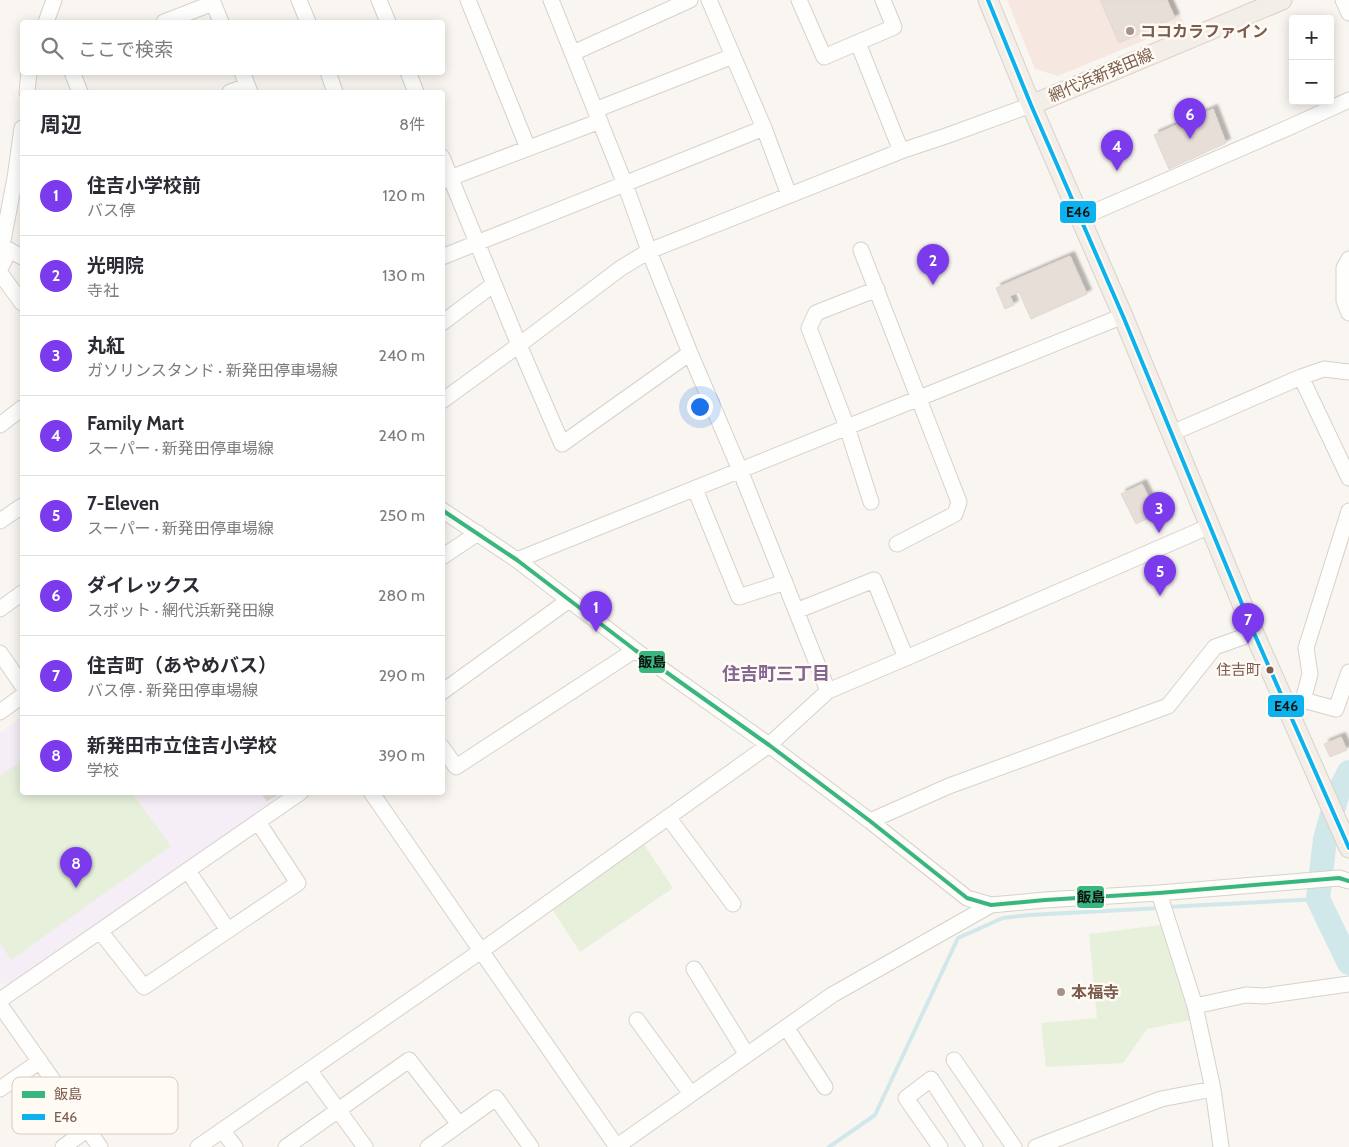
<!DOCTYPE html>
<html lang="ja">
<head>
<meta charset="utf-8">
<style>
	body { margin:0; font-family:Cabin,"Noto Sans JP",sans-serif; background:#f7f7f7; color:#2b2b33 }
	.controls { position:absolute; right:15px; top:15px; display:grid; overflow:hidden; border-radius:5px; box-shadow:0 2px 12px #0003 }
	.controls button { width:45px; height:45px; display:grid; place-items:center; padding:0; border:0; border-bottom:1px solid #e1e1e2; background:#fff; color:#2b2b33; font:25px sans-serif }
	.you { position:absolute; left:699px; top:406px; width:18px; height:18px; margin:-12px; border:4px solid #fff; border-radius:50%; background:#1a73e8; box-shadow:0 0 0 8px #1a73e833 }
	.badge { display:grid; place-items:center; width:32px; height:32px; border-radius:50%; background:#7c3aed; color:#fff; font-size:16px; font-weight:700 }
	.pin { position:absolute; translate:-50% -41px; filter:drop-shadow(0 1px 2px #0008) }
	.pin::after { content:''; position:absolute; top:26px; width:18px; height:15px; background:inherit; clip-path:polygon(0 0,100% 0,50% 100%) }
	.list { margin:0; padding:0; list-style:none }
	h2 { display:flex; justify-content:space-between; align-items:center; height:65px; margin:0; padding:0 20px; font-size:21px }
	h2 small { font-size:16px; font-weight:400; color:#7c7c81 }
	.list li { display:grid; grid-template-columns:32px 1fr auto; gap:15px; align-items:center; box-sizing:border-box; height:80px; padding:0 20px; border-top:1px solid #e1e1e2 }
	.list b { display:block; font-size:19px; white-space:nowrap }
	.list p { margin:0; font-size:16px; white-space:nowrap; color:#7c7c81 }
	.list em { font-size:16px; font-style:normal; color:#7c7c81 }
	.icon { flex:none; width:28px; height:28px; fill:none; stroke:currentColor; stroke-width:2; stroke-linecap:round; stroke-linejoin:round }
	.map { position:relative; flex:none; width:1349px; height:1147px; overflow:hidden }
	.search { position:absolute; background:#fff; box-shadow:0 2px 12px #0003; left:20px; top:20px; width:425px; height:55px; display:flex; align-items:center; gap:12px; box-sizing:border-box; padding:0 18px; border-radius:5px; color:#7c7c81; font-size:19px }
	.panel { position:absolute; background:#fff; box-shadow:0 2px 12px #0003; left:20px; top:90px; width:425px; height:705px; border-radius:5px }
	.map>svg:first-child { display:block }
	.commercial { fill:#f6e8e1 }
	.education { fill:#f6eef6 }
	.green { fill:#e7f0db }
	.lines { fill:none; stroke-linecap:round; stroke-linejoin:round }
	.stream { stroke:#d0e8ea; stroke-width:4 }
	.river { stroke:#d0e8ea; stroke-width:24 }
	.building { fill:#e6ded7; stroke:#e2d8d2; filter:url(#shadow) }
	.minor-casing { stroke:#d7d1cb; stroke-width:17 }
	.major-casing { stroke:#dad1cc; stroke-width:21 }
	.minor { stroke:#fefefd; stroke-width:15 }
	.major { stroke:#f3eee8; stroke-width:19 }
	.bus-1-casing { stroke:#fffaf3; stroke-width:8 }
	.bus-2-casing { stroke:#fffaf3; stroke-width:8 }
	.bus-1 { stroke:#37b680; stroke-width:4 }
	.bus-2 { stroke:#0cb2ed; stroke-width:4 }
	.poi-dot { fill:#a69286; stroke:#fffaf3; stroke-width:2 }
	.bus-dot { fill:#7a5c4d; stroke:#fffaf3; stroke-width:2 }
	.labels { text-anchor:middle; dominant-baseline:central; stroke-width:5; stroke-linejoin:round; paint-order:stroke }
	.bus-label { font-size:15px; fill:#7a5c4d; stroke:#fffaf3; text-anchor:end }
	.poi-label { font-size:16px; font-weight:bold; fill:#7a5c4d; stroke:#fffaf3; text-anchor:start }
	.street-label { font-size:16px; fill:#7a5c4d; stroke:#fffaf3 }
	.neighbourhood-label { font-size:18px; font-weight:bold; fill:#846695; stroke:#fffaf3 }
	.key { fill:#fffaf3; stroke:#d7cbc1; stroke-width:1 }
	.key-label { font-size:14px; fill:#7a5c4d }
	.line-badge { stroke:#fffaf3; stroke-width:2 }
	.pale-badge-label { font-size:14px; text-anchor:middle; font-weight:bold; fill:#111 }
</style>
</head>
<body>
<div class="map">
<svg width="1349" height="1147" viewBox="0 0 1349 1147">
	<defs>
		<filter id="shadow"><feDropShadow dx="4.5" dy="-4.5" stdDeviation="1" flood-color="#0004"/></filter>
	</defs>
	<rect width="100%" height="100%" fill="#f9f5f0"/>
	<path class="commercial" d="M1007,0h166l11,24 -126,52 -23,-7z"/>
	<path class="education" d="M22,717v75l267,1 -279,193 -10,-3v-250z"/>
	<path class="green" d="M22,760v32l110,1 39,53 -160,114 -11,-17v-167z
		M643,843l30,45 -93,64 -30,-46z
		M1161,925l30,95 -44,9 -24,34 -77,4 -5,-44 56,-5 -8,-84z"/>
	<g class="lines">
		<path class="stream" d="M1167,907l151,-8
			M829,1147l46,-32 83,-177 45,-20 27,-3 130,-7"/>
		<path class="river" d="M1349,772l-11,21 -13,46 -7,60 31,64"/>
	</g>
	<path class="building" d="M1100,0h67l8,18 -56,25z
		M1213,109l13,34 -57,26 -15,-34z
		M1070,256l17,38 -56,25 -12,-27 -9,4 4,9 -9,4 -9,-21z
		M1142,484l15,30 -21,10 -15,-30z
		M1341,737l6,13 -17,7 -6,-13z
		M261,792h19l-13,9z"/>
	<g class="lines">
		<g class="minor-casing">
			<path id="minor" d="M212,0l9,22
				M299,0l9,22
				M379,0l9,22
				M468,0l60,148
				M551,0l74,184 24,67 41,102 50,117 88,221
				M709,0l55,128 25,67
				M799,0l25,57 70,-30 -11,-27
				M1343,0l6,13
				M46,22l8,-22
				M164,22l49,-19
				M858,43l43,108
				M573,53l117,-53
				M72,72l8,20
				M242,72l8,20
				M328,72l7,20
				M408,72l8,20
				M27,92l2,-20
				M230,92l17,-6
				M595,110l138,-54
				M442,157l77,188 43,99 128,-91
				M442,181l158,-60
				M1080,218l210,-91 59,-27
				M0,245l22,12
				M861,250l98,252 -4,12 -58,30
				M442,257l322,-129
				M1349,259l-5,9v33l5,12
				M0,269l5,-10 -3,-13 13,-68 7,-50
				M0,273l22,30
				M442,323l52,-39
				M1301,377l48,101
				M442,401l77,-56 102,-77 28,-17 252,-100 45,-15 85,-31
				M0,425l22,-17
				M1172,433l129,-56 23,-8 25,3
				M695,489l44,108 46,-15
				M871,502l-24,-75 -38,-99 7,-15 61,-24
				M442,510l75,50 52,40 66,50 134,95 101,76 97,77 24,7 54,-5 114,-7 180,-15 10,3
				M0,521l22,-15
				M442,557l36,-24
				M517,560l606,-244
				M0,609l22,-16
				M796,611l78,-31 32,78
				M0,653l22,32
				M442,692l127,-92
				M1303,700l33,9 13,-37
				M1289,710l14,-10 7,-26 -4,-26 43,-137
				M0,712l22,-16
				M442,747l14,20 179,-117
				M371,792l246,355
				M668,817l65,87
				M870,821l79,-35 219,-80 47,-59 39,-14
				M188,871l40,59
				M1159,893l36,113 18,83 8,58
				M100,931l44,56 154,-104 -40,-61
				M694,969l53,86
				M0,1000l301,-208
				M0,1005l100,142
				M1195,1006l51,-11 18,1 85,-12
				M637,1020l54,74
				M786,1027l39,60
				M954,1060l60,87
				M309,1070l56,77
				M0,1089l40,-28
				M222,1130l13,17
				M63,1147l25,-18
				M198,1147l283,-196 288,-206 59,-54 78,-33 304,-132
				M286,1147l123,-87 50,64
				M428,1147l68,-49 35,49
				M616,1147l216,-152 159,-90
				M940,1147l-34,-49 25,-19 44,68
				M1036,1147l125,-48 52,-10"/>
		</g>
		<g class="major-casing">
			<path id="major" d="M988,0l43,105 92,211 131,317 95,215
				M1031,105l251,-105"/>
		</g>
		<use href="#minor" class="minor"/>
		<use href="#major" class="major"/>
		<g class="bus-1-casing">
			<path id="bus-1" d="M442,510l75,50 118,90 134,95 101,76 97,77 24,7 54,-5 114,-7 180,-15 10,3"/>
		</g>
		<g class="bus-2-casing">
			<path id="bus-2" d="M988,0l43,105 92,211 131,317 95,215"/>
		</g>
		<use href="#bus-1" class="bus-1"/>
		<use href="#bus-2" class="bus-2"/>
	</g>
	<g class="poi-dot">
		<circle cx="1130" cy="31" r="5"/>
		<circle cx="1061" cy="992" r="5"/>
	</g>
	<circle class="bus-dot" cx="1270" cy="670" r="4.5"/>
	<g class="labels">
		<g class="bus-label">
			<text x="1261" y="670">住吉町</text>
		</g>
		<g class="poi-label">
			<text x="1140" y="31">ココカラファイン</text>
			<text x="1071" y="992">本福寺</text>
		</g>
		<g class="street-label">
			<text transform="translate(1101 75) rotate(-23)">網代浜新発田線</text>
		</g>
		<g class="neighbourhood-label">
			<text x="776" y="674">住吉町三丁目</text>
		</g>
	</g>
	<rect x="12" y="1077" width="166" height="57" rx="8" class="key"/>
	<rect x="22" y="1091" width="23" height="7" fill="#37b680"/>
	<rect x="22" y="1114" width="23" height="6" fill="#0cb2ed"/>
	<g class="key-label">
		<text x="54" y="1099">飯島</text>
		<text x="54" y="1122">E46</text>
	</g>
	<g class="line-badge">
		<rect x="1059" y="200" width="38" height="24" rx="5" fill="#0cb2ed"/>
		<rect x="638" y="650" width="28" height="24" rx="5" fill="#37b680"/>
		<rect x="1267" y="694" width="38" height="24" rx="5" fill="#0cb2ed"/>
		<rect x="1076" y="885" width="29" height="24" rx="5" fill="#37b680"/>
	</g>
	<g class="pale-badge-label">
		<text x="1078" y="217">E46</text>
		<text x="652" y="667">飯島</text>
		<text x="1286" y="711">E46</text>
		<text x="1091" y="902">飯島</text>
	</g>
</svg>
<div class="controls">
<button>+</button>
<button>−</button>
</div>
<div class="you"></div>
<div class="pin badge" style="left:596px;top:632px">1</div>
<div class="pin badge" style="left:933px;top:285px">2</div>
<div class="pin badge" style="left:1159px;top:533px">3</div>
<div class="pin badge" style="left:1117px;top:171px">4</div>
<div class="pin badge" style="left:1160px;top:596px">5</div>
<div class="pin badge" style="left:1190px;top:139px">6</div>
<div class="pin badge" style="left:1248px;top:644px">7</div>
<div class="pin badge" style="left:76px;top:888px">8</div>
<div class="search"><svg class="icon" aria-label="search" viewBox="0 0 24 24"><circle cx="10" cy="10" r="6"/><path d="M15 15l6 6"/></svg>ここで検索</div>
<section class="panel">
<h2>周辺<small>8件</small></h2>
<ul class="list">
<li><span class="badge">1</span><div><b>住吉小学校前</b><p>バス停</p></div><em>120 m</em></li>
<li><span class="badge">2</span><div><b>光明院</b><p>寺社</p></div><em>130 m</em></li>
<li><span class="badge">3</span><div><b>丸紅</b><p>ガソリンスタンド · 新発田停車場線</p></div><em>240 m</em></li>
<li><span class="badge">4</span><div><b>Family Mart</b><p>スーパー · 新発田停車場線</p></div><em>240 m</em></li>
<li><span class="badge">5</span><div><b>7-Eleven</b><p>スーパー · 新発田停車場線</p></div><em>250 m</em></li>
<li><span class="badge">6</span><div><b>ダイレックス</b><p>スポット · 網代浜新発田線</p></div><em>280 m</em></li>
<li><span class="badge">7</span><div><b>住吉町（あやめバス）</b><p>バス停 · 新発田停車場線</p></div><em>290 m</em></li>
<li><span class="badge">8</span><div><b>新発田市立住吉小学校</b><p>学校</p></div><em>390 m</em></li>
</ul>
</section>
</div>
</body>
</html>
